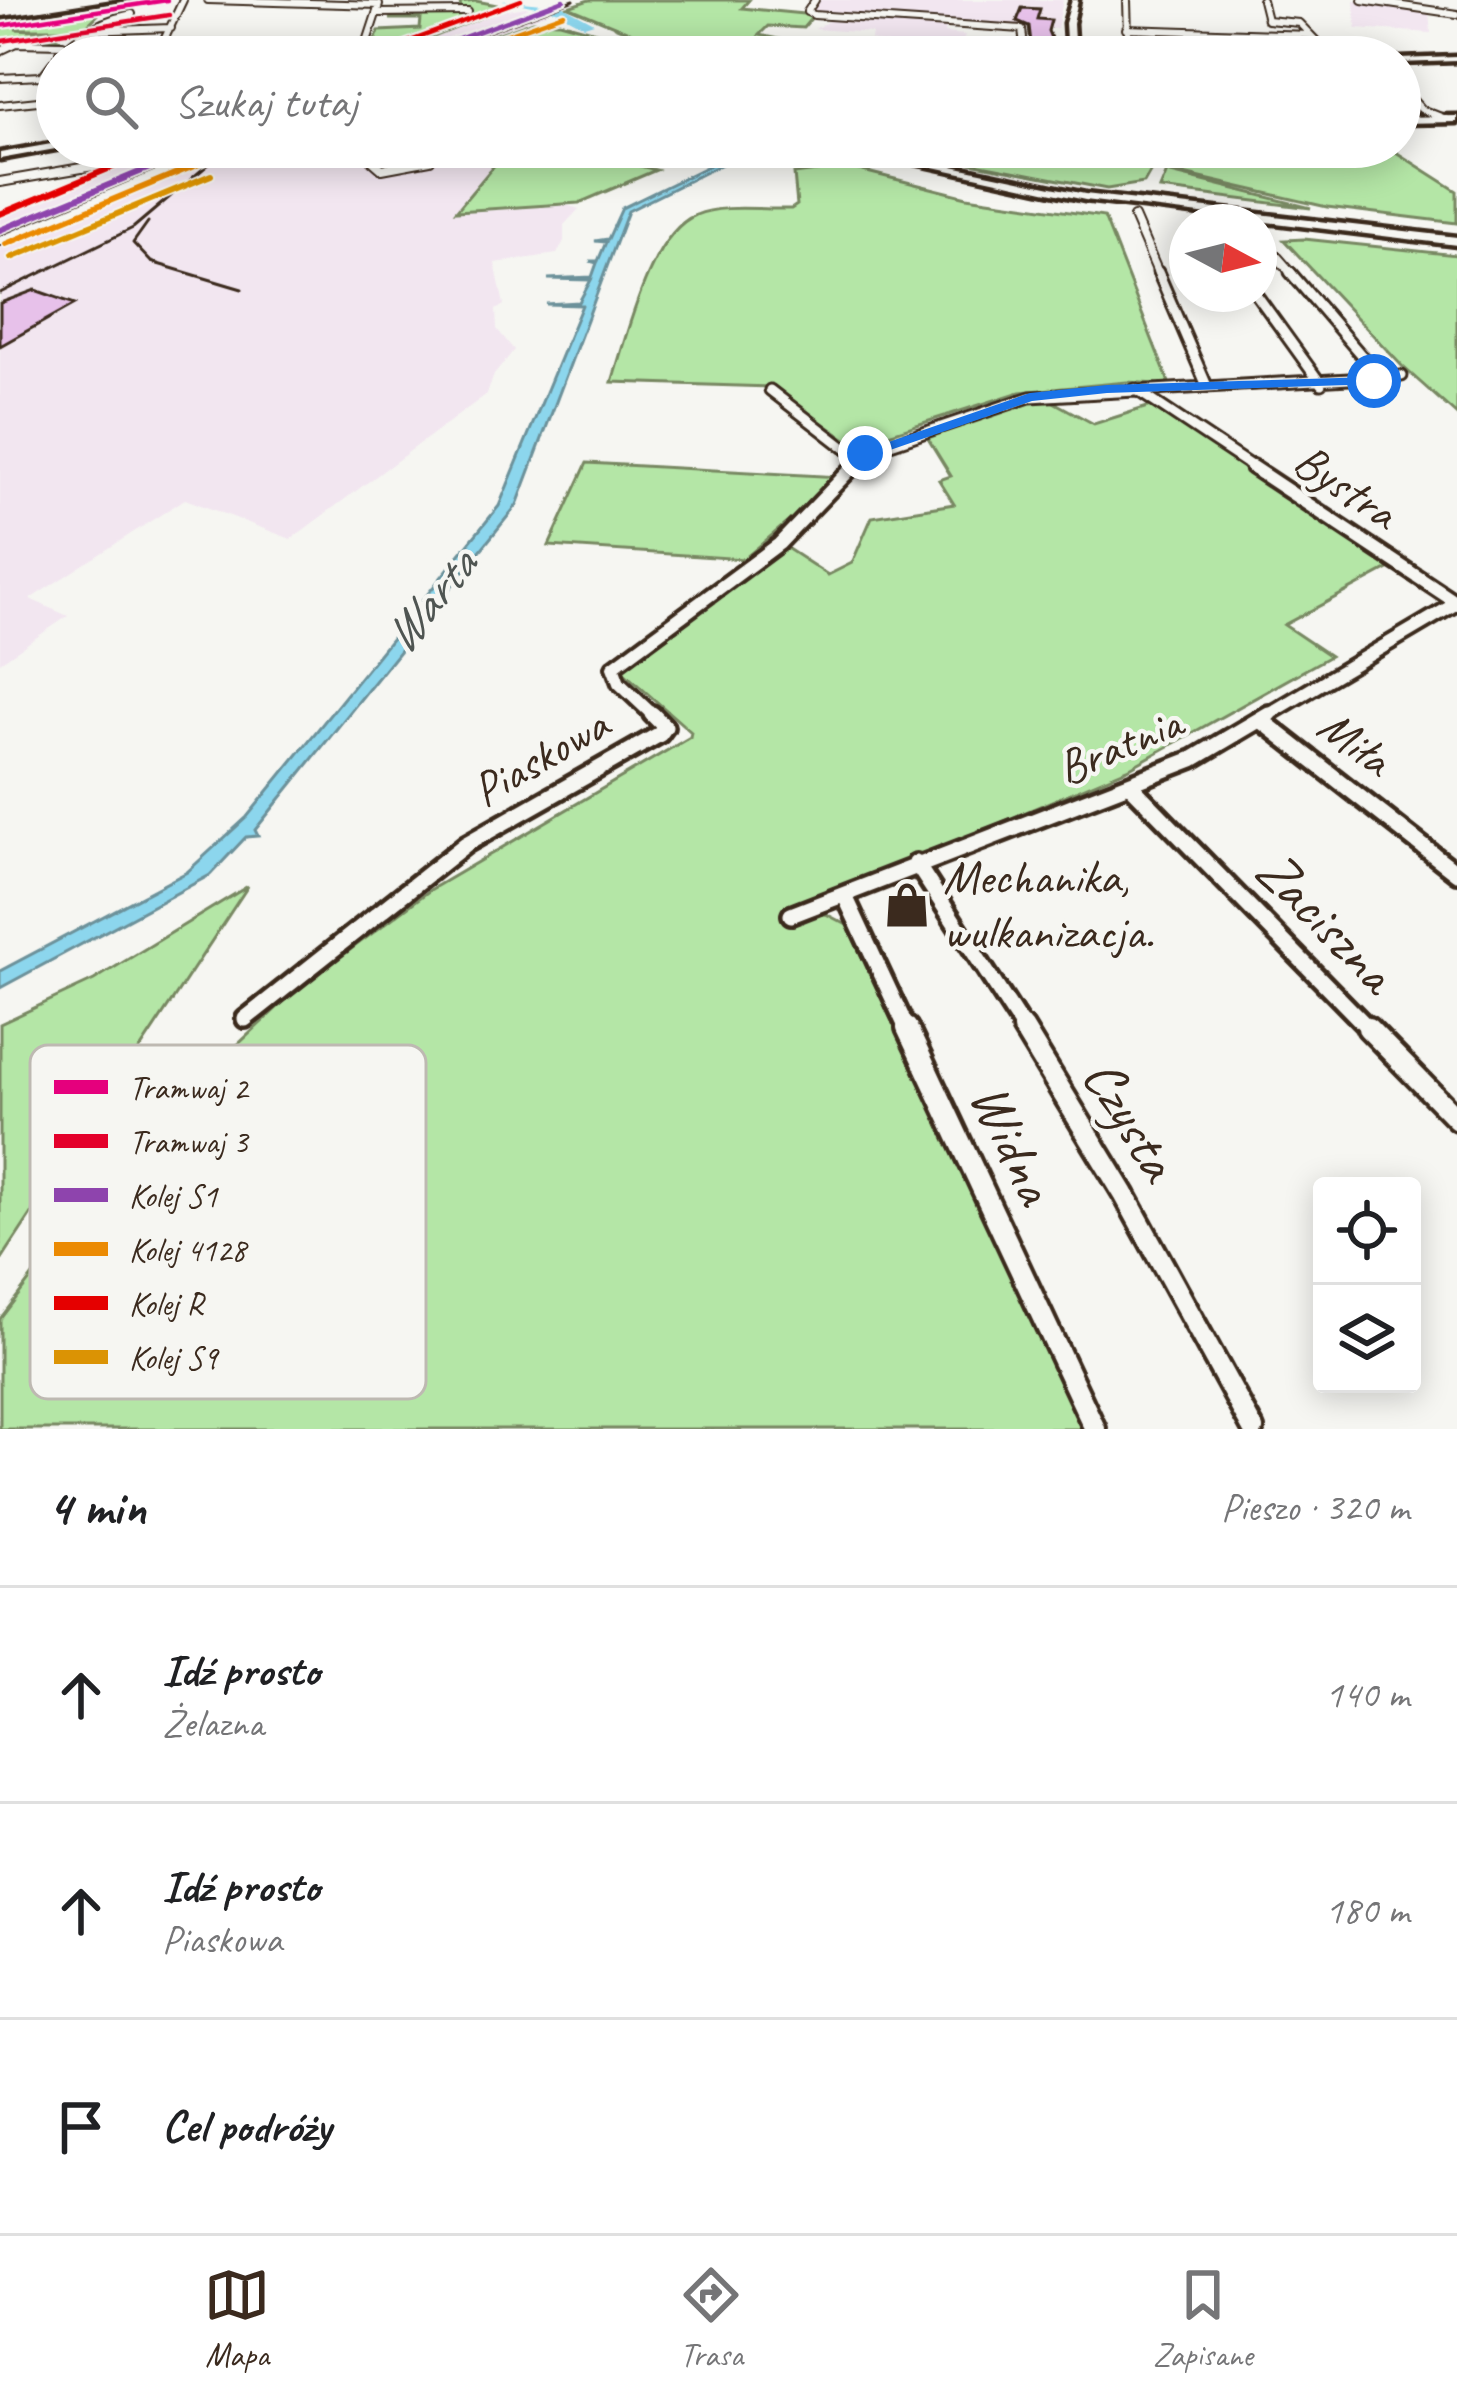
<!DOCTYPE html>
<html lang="pl">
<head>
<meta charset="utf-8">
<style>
	body { margin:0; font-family:Caveat,sans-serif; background:#f2f2f2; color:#202124 }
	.controls { position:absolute; right:36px; bottom:36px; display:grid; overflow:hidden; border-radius:12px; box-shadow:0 6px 30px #0003 }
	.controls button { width:108px; height:108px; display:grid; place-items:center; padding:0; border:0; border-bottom:3px solid #e0e0e0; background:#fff; color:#202124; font:60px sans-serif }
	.compass { position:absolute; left:1169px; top:204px; width:108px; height:108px; border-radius:50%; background:#fff; box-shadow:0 6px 30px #0003; rotate:97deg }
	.stop { position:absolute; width:36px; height:36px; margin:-27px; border:9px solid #1a73e8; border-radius:50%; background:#fff }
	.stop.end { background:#1a73e8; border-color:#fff; box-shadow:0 3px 12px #0008 }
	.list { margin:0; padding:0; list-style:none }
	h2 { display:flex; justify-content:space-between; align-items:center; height:156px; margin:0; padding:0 48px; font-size:51px }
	h2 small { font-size:39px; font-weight:400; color:#757577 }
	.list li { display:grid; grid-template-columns:78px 1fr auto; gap:36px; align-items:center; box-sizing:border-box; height:216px; padding:0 48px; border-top:3px solid #e0e0e0 }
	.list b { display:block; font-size:45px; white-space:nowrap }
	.list p { margin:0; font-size:39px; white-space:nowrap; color:#757577 }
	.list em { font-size:39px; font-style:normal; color:#757577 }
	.icon { flex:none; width:66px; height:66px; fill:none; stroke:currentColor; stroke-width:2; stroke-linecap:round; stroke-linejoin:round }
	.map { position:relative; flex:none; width:1457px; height:1429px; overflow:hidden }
	.search { position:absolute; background:#fff; box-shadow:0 6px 30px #0003; left:36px; right:36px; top:36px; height:132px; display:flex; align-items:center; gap:30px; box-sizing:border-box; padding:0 42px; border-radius:66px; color:#757577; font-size:45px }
	.sheet { height:804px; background:#fff }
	nav { display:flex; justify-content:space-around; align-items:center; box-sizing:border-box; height:168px; border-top:3px solid #e0e0e0; background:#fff; font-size:33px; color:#757577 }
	nav a { display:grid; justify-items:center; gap:6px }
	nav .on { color:#3b2a1e }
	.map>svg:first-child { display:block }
	.built { fill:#f2e6f0 }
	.green { fill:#b4e6a6; stroke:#788862; stroke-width:3 }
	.water { fill:#8cd6ed; stroke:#6c919a; stroke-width:3 }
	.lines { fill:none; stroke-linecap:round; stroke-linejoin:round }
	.river { fill:#8cd6ed; fill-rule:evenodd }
	.building { fill:#e7c1ea; stroke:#3b2a1e; stroke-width:3 }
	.street-far5-casing { stroke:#3b2a1e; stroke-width:10 }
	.street-far4-casing { stroke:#3b2a1e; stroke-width:12 }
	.street-far3-casing { stroke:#3b2a1e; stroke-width:15 }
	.street-far2-casing { stroke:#3b2a1e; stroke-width:20 }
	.street-far1-casing { stroke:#3b2a1e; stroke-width:24 }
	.street-casing { stroke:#3b2a1e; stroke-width:28 }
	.secondary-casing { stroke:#3b2a1e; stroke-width:9 }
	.primary-casing { stroke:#3b2a1e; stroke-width:9 }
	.street-far5 { stroke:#f6f6f2; stroke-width:6 }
	.street-far4 { stroke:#f6f6f2; stroke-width:8 }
	.street-far3 { stroke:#f6f6f2; stroke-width:9 }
	.street-far2 { stroke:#f6f6f2; stroke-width:12 }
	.street-far1 { stroke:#f6f6f2; stroke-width:15 }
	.street { stroke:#f6f6f2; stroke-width:20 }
	.secondary { fill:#f6f6f2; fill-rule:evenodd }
	.primary { fill:#f6f6f2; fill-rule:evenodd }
	.rail { stroke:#3b2a1e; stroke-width:3 }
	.rail-1-far1-casing { stroke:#f6f6f2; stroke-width:9 }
	.rail-1-casing { stroke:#f6f6f2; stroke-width:10 }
	.rail-2-far1-casing { stroke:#f6f6f2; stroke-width:9 }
	.rail-2-casing { stroke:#f6f6f2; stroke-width:10 }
	.rail-3-far1-casing { stroke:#f6f6f2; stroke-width:9 }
	.rail-3-casing { stroke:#f6f6f2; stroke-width:10 }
	.rail-4-casing { stroke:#f6f6f2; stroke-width:10 }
	.rail-1-far1 { stroke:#8e44ad; stroke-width:4.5 }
	.rail-1 { stroke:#8e44ad; stroke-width:6 }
	.rail-2-far1 { stroke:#eb8a03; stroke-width:4.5 }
	.rail-2 { stroke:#eb8a03; stroke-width:6 }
	.rail-3-far1 { stroke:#e50000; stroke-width:4.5 }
	.rail-3 { stroke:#e50000; stroke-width:6 }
	.rail-4 { stroke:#db9304; stroke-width:6 }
	.tram-1-casing { stroke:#f6f6f2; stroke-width:9 }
	.tram-2-casing { stroke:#f6f6f2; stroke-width:9 }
	.tram-1 { stroke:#e5007d; stroke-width:4.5 }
	.tram-2 { stroke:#e4002b; stroke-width:4.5 }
	.route { fill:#1a73e8 }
	.labels { text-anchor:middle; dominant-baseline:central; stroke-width:9; stroke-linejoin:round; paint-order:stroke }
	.street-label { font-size:48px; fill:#3b2a1e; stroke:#f6f6f2 }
	.poi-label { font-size:48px; fill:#3b2a1e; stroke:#f6f6f2; text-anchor:start }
	.water-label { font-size:51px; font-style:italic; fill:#4f5552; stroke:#f6f6f2 }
	.near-street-label { font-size:57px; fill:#3b2a1e; stroke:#f6f6f2 }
	.key { fill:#f6f6f2; stroke:#beb9b2; stroke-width:3 }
	.key-label { font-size:33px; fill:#3b2a1e }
</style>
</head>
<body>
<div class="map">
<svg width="1457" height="1429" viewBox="0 0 1457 1429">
	<rect width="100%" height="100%" fill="#f6f6f2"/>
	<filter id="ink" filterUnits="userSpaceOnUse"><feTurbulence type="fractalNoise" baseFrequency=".00833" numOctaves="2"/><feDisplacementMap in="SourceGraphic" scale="24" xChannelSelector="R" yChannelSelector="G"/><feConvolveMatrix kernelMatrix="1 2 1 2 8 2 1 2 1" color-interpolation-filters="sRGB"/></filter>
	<g filter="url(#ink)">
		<path class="built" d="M819,0h244l-6,29 -245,-16z
			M1354,0l75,12 2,21 -75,-5z
			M525,7l23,6 -120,44h-49l117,-45z
			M835,17l112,8 -2,8 20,2 -6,17 -77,-9 -11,-3 1,-7 -57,-4z
			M160,147h56l-216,91v-28z
			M233,147h107l14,13 74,-13h50l20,15 -40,49 96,-10 25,8 -15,16v16l-7,13 -62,9 9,42 -8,5 1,19 17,21 -20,25 -7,19 -196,145 -106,-40 -155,100 38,17 -68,46v-416z"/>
		<path class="green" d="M161,0l-60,12 -18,17h-68l37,2 -11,2 21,7 -62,-2v-13z
			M589,0h160l-7,8 72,7 -11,13 -35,-2 -9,9 72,15 -4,7h-13l-171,-19 -75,-31z
			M476,1l32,6 -124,50h-16l11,-26 41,-2 1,-10h-32l72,-9 -1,-7z
			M533,21l27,1 94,26 -1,9h-221z
			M478,147h89l89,23 -77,33 -123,8 41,-49z
			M894,147h367l67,6 5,-6h55l69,44v32l-130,-16 -174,-40 -9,16 -37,6 -178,-34 68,-5 103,8 -28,-6z
			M847,167l120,30 137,20 66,168 -43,-3 -107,10 -166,53 -83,-58 -159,-5c14,-44 38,-149 84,-167 25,-11 67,-5 95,-6l6,-4 -3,-31z
			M1167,172l144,36 -151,-19z
			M1304,239l153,16v160l-55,-49 -118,-126z
			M1048,399l46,25 60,-19 238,162 -108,58 46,31 -202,113 -311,131 -15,16 24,-2 21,11 237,504h-1084v-110l110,-144 57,-64 128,-120 135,-101 260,-153 1,-5 -70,-62 161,-125 46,30 24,-12 20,-46 82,-13 -15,-24 12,-4 -24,-39 85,-33z
			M587,463l254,14 -97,82 -195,-13z
			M248,886l-237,359 -11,17v-238l94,-44z"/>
		<path class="water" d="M747,147h9l-128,64 -111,294 -262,325 3,6 -12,1 -36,38 -210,113v-17l187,-99 60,-55 252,-311 83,-201 -36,-1 33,-2 12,-22 -43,-1 44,-2 5,-14 -7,-2h8l8,-19 -11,-1 13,-2 14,-31z"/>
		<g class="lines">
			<path class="river" d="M502,0l61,6 31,17 -10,3 -28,-15z"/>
		</g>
		<path class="building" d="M1022,8l18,1 -3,10 14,1 -3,11 9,22 -25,-1 -3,-26 -12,-5z
			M35,290l40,14 -75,42v-43z"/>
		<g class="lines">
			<g class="street-far5-casing">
				<path id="street-far5" d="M208,0l171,5 -17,52
					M815,0l-8,12 7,3 208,14 3,28
					M1127,0l1,36 21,21
					M1262,0l5,20 32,3 33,34
					M1362,0l95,14
					M377,13l91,-1
					M1126,29l184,6
					M86,31l85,-3
					M869,48l127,9
					M0,51l17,-8 46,1
					M59,52l103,-5
					M156,57l27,-57
					M0,78l42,-2
					M57,78l-15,-2c24,-34 49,-54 90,-62
					M1400,85l21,24 25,10
					M0,105l57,-6"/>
			</g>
			<g class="street-far4-casing">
				<path id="street-far4" d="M357,147l25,22 48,-9
					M0,182l105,-18 46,-17
					M1134,217l25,58
					M1259,236l34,39
					M0,241l223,-94"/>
			</g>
			<g class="street-far3-casing">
				<path id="street-far3" d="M1158,272l49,114
					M1290,272l71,83 28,24
					M1256,294l65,90
					M1135,389l122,81
					M770,390l89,69 -8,11
					M858,455l172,-58 372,-21"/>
			</g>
			<g class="street-far2-casing">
				<path id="street-far2" d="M1252,467l205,136 -193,114
					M655,717l-36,-34 -6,-16 166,-123 74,-77"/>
			</g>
			<g class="street-far1-casing">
				<path id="street-far1" d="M1261,720l196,153
					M1131,786l240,245
					M916,863l109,168
					M845,896l63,135
					M791,915l402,-156 76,-45
					M245,1019l221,-175 194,-110 5,-7 -13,-13"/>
			</g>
			<g class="street-casing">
				<path id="street" d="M907,1028l188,401
					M1023,1028l101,166 129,235
					M1368,1028l89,91"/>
			</g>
			<g class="secondary-casing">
				<path id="secondary" d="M135,0h16l-151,25v-4z
					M1072,0h6l-5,23 2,34h-8l-2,-34z
					M1457,57v4l-57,2v-4z
					M1457,116v6l-57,1v-6z"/>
			</g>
			<g class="primary-casing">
				<path id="primary" d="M57,143l4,5 -61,11v-6z
					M842,147h20l223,47 372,43v8l-372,-45z"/>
			</g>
			<use href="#street-far5" class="street-far5"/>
			<use href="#street-far4" class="street-far4"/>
			<use href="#street-far3" class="street-far3"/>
			<use href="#street-far2" class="street-far2"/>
			<use href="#street-far1" class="street-far1"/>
			<use href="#street" class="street"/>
			<use href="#secondary" class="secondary"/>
			<use href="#primary" class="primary"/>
			<path class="rail" d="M421,57l153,-57
				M148,222l-15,21 18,19 91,27
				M0,233l206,-86
				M0,293l133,-65 96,-81"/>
			<g class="rail-1-far1-casing">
				<path id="rail-1-far1" d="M410,57l154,-57"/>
			</g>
			<g class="rail-1-casing">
				<path id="rail-1" d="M0,230l200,-83"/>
			</g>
			<g class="rail-2-far1-casing">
				<path id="rail-2-far1" d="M444,57l120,-43"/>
			</g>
			<g class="rail-2-casing">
				<path id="rail-2" d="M6,244l200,-83"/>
			</g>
			<g class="rail-3-far1-casing">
				<path id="rail-3-far1" d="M405,43l116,-43"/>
			</g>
			<g class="rail-3-casing">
				<path id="rail-3" d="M0,214l161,-67"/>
			</g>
			<g class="rail-4-casing">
				<path id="rail-4" d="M11,258l200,-83"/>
			</g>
			<use href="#rail-1-far1" class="rail-1-far1"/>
			<use href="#rail-1" class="rail-1"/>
			<use href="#rail-2-far1" class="rail-2-far1"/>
			<use href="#rail-2" class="rail-2"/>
			<use href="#rail-3-far1" class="rail-3-far1"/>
			<use href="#rail-3" class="rail-3"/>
			<use href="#rail-4" class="rail-4"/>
			<g class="tram-1-casing">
				<path id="tram-1" d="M0,26l167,-26"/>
			</g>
			<g class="tram-2-casing">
				<path id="tram-2" d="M2,41l167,-26"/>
			</g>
			<use href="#tram-1" class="tram-1"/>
			<use href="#tram-2" class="tram-2"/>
		</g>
	</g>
	<path class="route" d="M1374,377l5,7 -272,9 -75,8 -162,56 -13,-4 173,-60 77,-8z"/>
	<defs>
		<g id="shop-bare" transform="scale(3.6)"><path d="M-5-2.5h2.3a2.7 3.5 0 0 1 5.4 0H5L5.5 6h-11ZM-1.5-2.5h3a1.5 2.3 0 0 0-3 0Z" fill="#3b2a1e" stroke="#f6f6f2" stroke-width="2.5" paint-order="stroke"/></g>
	</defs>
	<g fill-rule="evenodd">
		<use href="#shop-bare" x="907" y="905"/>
	</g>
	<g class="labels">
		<g class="street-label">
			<text transform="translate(1346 486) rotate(34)">Bystra</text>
			<text transform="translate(1355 742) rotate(37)">Miła</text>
			<text transform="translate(1119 745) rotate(-23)">Bratnia</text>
			<text transform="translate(540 757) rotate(-30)">Piaskowa</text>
		</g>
		<g class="poi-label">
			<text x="943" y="877">Mechanika,<tspan x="943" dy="55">wulkanizacja.</tspan></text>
		</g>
		<g class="water-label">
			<text transform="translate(429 601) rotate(-51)">Warta</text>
		</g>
		<g class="near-street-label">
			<text transform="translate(1326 921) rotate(46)">Zaciszna</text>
			<text transform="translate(1131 1119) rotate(59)">Czysta</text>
			<text transform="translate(1013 1143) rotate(65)">Widna</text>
		</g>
	</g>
	<rect x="30" y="1045" width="396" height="354" rx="18" class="key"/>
	<rect x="54" y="1080" width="54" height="14" fill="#e5007d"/>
	<rect x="54" y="1134" width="54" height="14" fill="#e4002b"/>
	<rect x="54" y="1188" width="54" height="14" fill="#8e44ad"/>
	<rect x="54" y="1242" width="54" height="14" fill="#eb8a03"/>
	<rect x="54" y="1296" width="54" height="14" fill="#e50000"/>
	<rect x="54" y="1350" width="54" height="14" fill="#db9304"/>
	<g class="key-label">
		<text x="129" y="1099">Tramwaj 2</text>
		<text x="129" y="1153">Tramwaj 3</text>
		<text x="129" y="1207">Kolej S1</text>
		<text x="129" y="1261">Kolej 4128</text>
		<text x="129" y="1315">Kolej R</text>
		<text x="129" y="1369">Kolej S9</text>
	</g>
</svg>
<div class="controls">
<button><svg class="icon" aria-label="locate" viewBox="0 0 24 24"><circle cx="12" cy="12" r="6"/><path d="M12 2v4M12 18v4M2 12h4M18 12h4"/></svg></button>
<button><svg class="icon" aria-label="layers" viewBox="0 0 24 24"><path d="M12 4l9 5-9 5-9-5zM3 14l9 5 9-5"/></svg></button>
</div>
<svg class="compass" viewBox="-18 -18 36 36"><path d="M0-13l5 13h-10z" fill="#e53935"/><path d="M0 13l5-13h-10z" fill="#757577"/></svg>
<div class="stop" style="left:1374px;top:381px"></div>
<div class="stop end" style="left:865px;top:453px"></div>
<div class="search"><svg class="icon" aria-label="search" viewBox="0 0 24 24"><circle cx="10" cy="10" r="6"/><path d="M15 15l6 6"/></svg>Szukaj tutaj</div>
</div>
<section class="sheet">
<h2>4 min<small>Pieszo · 320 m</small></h2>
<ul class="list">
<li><svg class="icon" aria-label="ahead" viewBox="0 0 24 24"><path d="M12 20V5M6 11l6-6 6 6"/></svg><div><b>Idź prosto</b><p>Żelazna</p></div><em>140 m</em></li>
<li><svg class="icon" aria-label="ahead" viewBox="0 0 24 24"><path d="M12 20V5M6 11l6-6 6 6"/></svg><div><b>Idź prosto</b><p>Piaskowa</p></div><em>180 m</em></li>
<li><svg class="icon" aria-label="arrive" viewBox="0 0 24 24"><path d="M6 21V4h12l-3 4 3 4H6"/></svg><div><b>Cel podróży</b></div></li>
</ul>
</section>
<nav>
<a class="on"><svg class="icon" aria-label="map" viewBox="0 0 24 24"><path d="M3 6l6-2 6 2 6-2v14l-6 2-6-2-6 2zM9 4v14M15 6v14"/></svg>Mapa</a>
<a><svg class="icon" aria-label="directions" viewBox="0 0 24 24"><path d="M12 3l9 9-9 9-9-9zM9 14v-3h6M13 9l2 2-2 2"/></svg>Trasa</a>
<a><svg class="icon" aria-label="saved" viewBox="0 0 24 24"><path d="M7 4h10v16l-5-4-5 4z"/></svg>Zapisane</a>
</nav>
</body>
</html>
